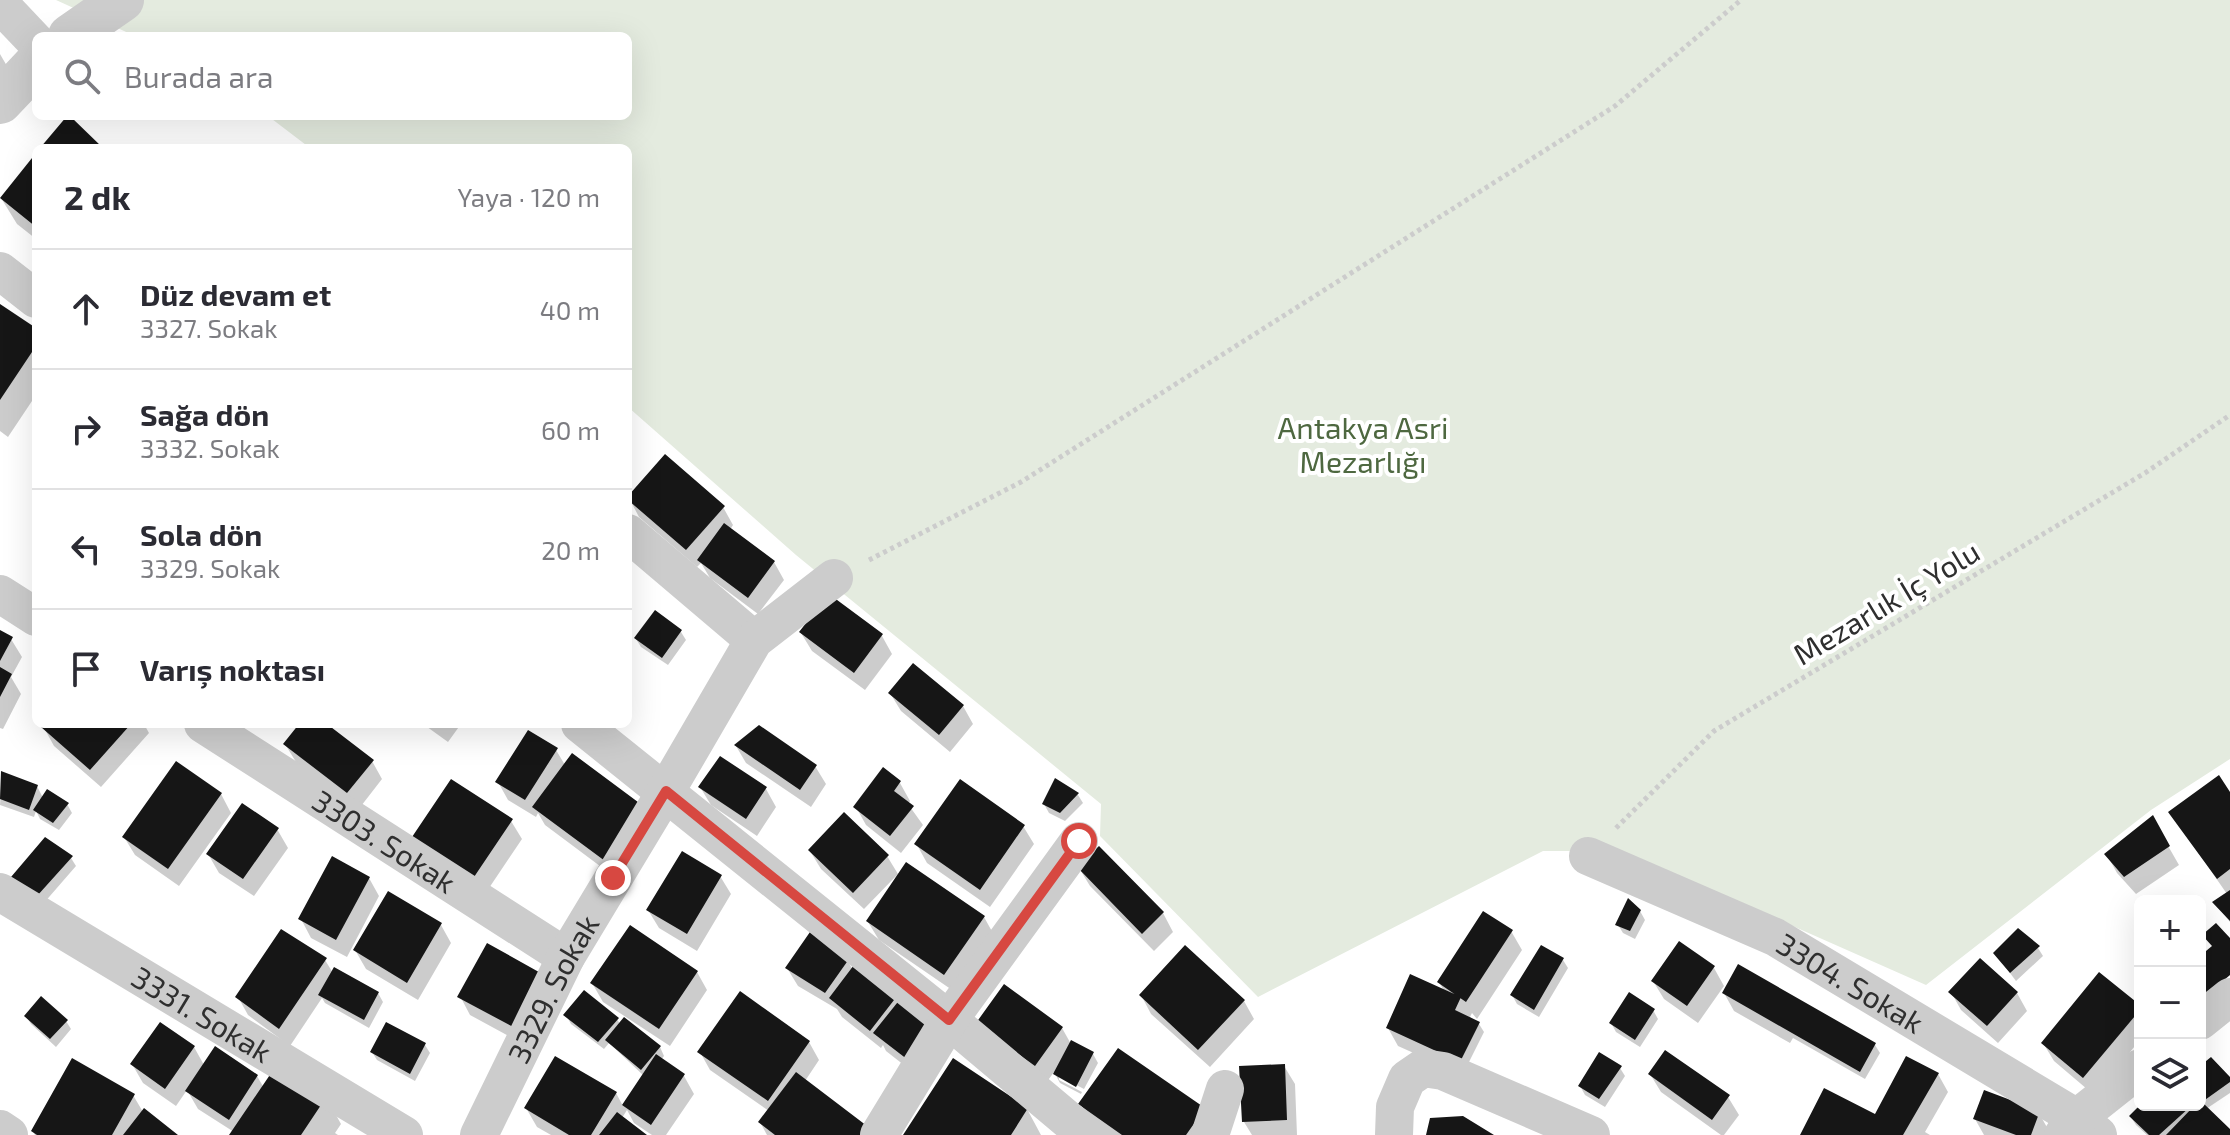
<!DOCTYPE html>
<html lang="tr">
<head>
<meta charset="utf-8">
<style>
	body { margin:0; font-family:"Exo 2",sans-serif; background:#f2f2f3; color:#2b2b33 }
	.controls { position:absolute; right:24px; bottom:24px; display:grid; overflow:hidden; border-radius:12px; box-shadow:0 8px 32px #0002 }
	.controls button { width:72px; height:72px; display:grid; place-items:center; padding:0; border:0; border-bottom:2px solid #e1e1e2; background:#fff; color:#2b2b33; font:40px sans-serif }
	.stop { position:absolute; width:24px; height:24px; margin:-18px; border:6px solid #d74841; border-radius:50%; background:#fff }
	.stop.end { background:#d74841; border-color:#fff; box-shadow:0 2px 8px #0008 }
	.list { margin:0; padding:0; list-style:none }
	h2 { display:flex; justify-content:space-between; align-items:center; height:104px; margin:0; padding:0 32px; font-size:34px }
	h2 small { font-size:26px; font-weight:400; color:#7c7c81 }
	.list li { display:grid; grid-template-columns:52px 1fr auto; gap:24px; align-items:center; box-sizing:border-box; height:120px; padding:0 32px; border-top:2px solid #e1e1e2 }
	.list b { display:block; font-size:30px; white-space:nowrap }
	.list p { margin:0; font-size:26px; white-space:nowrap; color:#7c7c81 }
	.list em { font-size:26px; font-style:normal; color:#7c7c81 }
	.icon { flex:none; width:44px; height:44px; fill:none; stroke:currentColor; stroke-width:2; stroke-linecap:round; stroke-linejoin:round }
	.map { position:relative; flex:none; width:2230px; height:1135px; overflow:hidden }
	.search { position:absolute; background:#fff; box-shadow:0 8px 32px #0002; left:32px; top:32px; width:600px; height:88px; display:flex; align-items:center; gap:20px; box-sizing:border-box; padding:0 28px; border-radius:12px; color:#7c7c81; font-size:30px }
	.panel { position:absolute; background:#fff; box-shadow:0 8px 32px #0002; left:32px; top:144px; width:600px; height:584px; border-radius:12px }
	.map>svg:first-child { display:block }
	.green { fill:#e4ebdf }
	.shadow { fill:#0003 }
	.building { fill:#161616 }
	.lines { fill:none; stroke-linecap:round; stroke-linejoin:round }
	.path { stroke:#ccc; stroke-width:5; stroke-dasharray:4 4; stroke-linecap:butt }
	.minor { stroke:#ccc; stroke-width:38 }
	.tertiary { stroke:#ccc; stroke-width:44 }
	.route { stroke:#d74841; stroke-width:10 }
	.labels { text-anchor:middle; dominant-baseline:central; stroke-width:8; stroke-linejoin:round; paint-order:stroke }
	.park-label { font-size:30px; fill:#4e6840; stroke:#fff }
	.street-label { font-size:30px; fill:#2f2f2f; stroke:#fff }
</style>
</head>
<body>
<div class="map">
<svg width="2230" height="1135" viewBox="0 0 2230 1135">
	<rect width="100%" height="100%" fill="#fff"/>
	<path class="green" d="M56,0h2174v759l-79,51 -225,175 -303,-134h-80l-285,146 -158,-161 1,-32 -305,-249 -168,-148v-259h-318l-42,-32h360v-80h-493z"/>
	<path class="shadow" d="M0,54l11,19 -11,11z
		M36,156v83l-19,-15 -16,-26z
		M0,307l36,23v65l-28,42 -8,-6z
		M629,498l94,9 10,18 -3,5 44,32 10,18 -26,34 -48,-36 -9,-15 -4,4 -58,-50z
		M655,613l26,19 5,8 -18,25 -27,-18 -5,-8z
		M0,633l11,6 11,18 -11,20 10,17 -18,35 -3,-1z
		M801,633l81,3 10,18 -27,36 -53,-39z
		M890,693l73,13 10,18 -23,28 -49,-41z
		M47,724h97l5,9 -48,54 -47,-41 -10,-18z
		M301,724h23l48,37 10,18 -24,31 -62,-48 -11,-18z
		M423,724h38l-13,18z
		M736,746l79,20 11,18 -15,23 -65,-44z
		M556,750l9,15 51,113 -71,-53 -7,-12 -2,4 -28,-17 -10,-18z
		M2,774l35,12 6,12 24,6 5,9 -13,17 -19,-11 -4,-8 -2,6 -34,-12z
		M1056,781l22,14 5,8 -18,18 -16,-8 -5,-9z
		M900,783l10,18 -2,3 15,21 -22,28 -35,-28 -10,-18z
		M700,787l66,2 10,18 -19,29 -46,-31z
		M221,794l10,19 -52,73 -44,-31 -11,-18z
		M2230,795v127l-15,-19 12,-9 -57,-82z
		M2152,818l27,47 -43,29 -19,-21 -10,-18z
		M511,821l11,18 -37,55 -60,-39z
		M1023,826l11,18 -44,63 -63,-44 -10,-18z
		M277,829l11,19 -34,48 -35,-23 -11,-19z
		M1099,849l64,64 10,19 -19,19 -64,-65 -11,-18z
		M810,851l77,5 11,18 -34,35 -43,-40z
		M71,858l5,8 -33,38 -24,-19z
		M720,876l11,18 -34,57 -38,-23 -11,-18z
		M369,878l10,18 -32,61 -36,-19 -10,-19z
		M1640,911l5,9 -10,19 -12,-6 -5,-8z
		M984,917l10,18 -39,57 -76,-52 -11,-18z
		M441,925l10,18 -33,57 -52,-31 -11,-19z
		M1511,931l11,19 -45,69 -5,-6 -2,4 9,7 5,8 -19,38 -18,-2 -49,-22 -10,-18 56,-37 -5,-9z
		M488,946l39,100 -57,-31 -10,-19z
		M2038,948l5,8 -27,25 -21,-28z
		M325,960l8,13 45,20 5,9 -14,26 -44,-25 -3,-5 -32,48 -42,-31 -10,-18z
		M847,960l6,10 47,23 23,87 -37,-29 -3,-6 -2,3 -39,-31 -5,-8 -39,-23 -11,-18z
		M1563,960l5,8 -29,49 -22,-13 -5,-9z
		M1714,968l10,18 -26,37 -34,-24 -11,-18z
		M697,972l10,18 -37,56 -67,-44 -11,-19z
		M1951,992l66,1 10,18 -29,32 -37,-33z
		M1724,993l151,52 5,8 -15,26 -72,-41 -3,5 -56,-32z
		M1141,995l103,6 10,18 -44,48 -59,-53z
		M2140,1008v32l-46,55 -40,-34 -11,-18z
		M1653,1010l5,9 -18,28 -24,-15 -5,-9z
		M566,1015l51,4 3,5 40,23 4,9 -3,4 23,16 10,18 -28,41h-14l-18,-12 -7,-13 -5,8 22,17h-93l-14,-8 -11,-19 90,-15 7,13 21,-30 -35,-33 -5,6 -33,-25z
		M26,1016l40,5 5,8 -15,18 -25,-23z
		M1062,1028l9,16 22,10 5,9 -14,26 -25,-13v4l23,12 -1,2 -21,-11 -6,-11 -8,11 -57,-42z
		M809,1042l10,18 -14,21 65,54h-103l-7,-13 9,-11 -59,-41 -10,-18z
		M425,1045l5,8 -15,28 -38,-21 -5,-8z
		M194,1047l10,18 53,11 7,12 62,9 15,27 -6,9 3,2h-106l2,-3 -36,-23 -11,-19 -11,16 -33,-23 -11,-19z
		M1118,1051l100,84h-117l-5,-4 -15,-26z
		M1284,1066l11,18 2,51h-45l-8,-13z
		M1620,1068l5,8 -20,31 -20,-12 -5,-9z
		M2200,1069l30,11v13l-24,16 24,23v3h-83l-11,-10 -5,-8 12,-12h42l6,7 9,-7z
		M1650,1074l78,23 11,18 -15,20h-3l-60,-43z
		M1938,1074l10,18 -23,40 5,3h-127l73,-19z
		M133,1095l10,17 32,23h-140l-2,-4z
		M1027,1109l14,26h-136z
		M2039,1113l10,18 -1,4h-64l-9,-16z"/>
	<path class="building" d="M67,116h3l33,32h-63z
		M36,153v74l-36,-29z
		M0,304l36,24v18l-36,54z
		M665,454l60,52 -39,44 -58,-50v-4z
		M724,523l51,38 -27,37 -51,-38z
		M829,594l54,40 -29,39 -55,-41z
		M655,610l27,20 -20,28 -28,-20z
		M0,630l13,7 -13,24z
		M913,663l51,42 -25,30 -51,-42z
		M0,667l12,7 -12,23z
		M44,724h87l-41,46 -49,-43z
		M299,724h28l47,36 -27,33 -64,-49z
		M759,725l58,40 -17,25 -66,-45z
		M528,730l30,18 -33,52 -30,-18z
		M572,753l74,55 -41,53 -73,-54z
		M720,756l47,31 -21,32 -48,-32z
		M176,761l46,32 -54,76 -46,-32z
		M883,767l18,14 -7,10 20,15 -24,30 -37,-29z
		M1,771l37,14 -9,25 -29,-11z
		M2219,775l11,17v77l-13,10 -49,-67z
		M1055,778l24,15 -19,20 -18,-9z
		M451,779l62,40 -39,58 -62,-40z
		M960,779l65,46 -45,65 -66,-46z
		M47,789l22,14 -16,20 -20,-13z
		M242,803l37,25 -36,51 -37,-25z
		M844,812l45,43 -36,38 -45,-43z
		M2153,815l17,31 -46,31 -20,-23z
		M45,837l28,19 -36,40 -26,-19z
		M1099,846l65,66 -22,22 -65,-67z
		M682,851l40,24 -35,59 -41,-24z
		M332,856l38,21 -34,63 -38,-21z
		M906,862l79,54 -41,59 -78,-54z
		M2230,890v31l-18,-19z
		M388,891l54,32 -35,60 -54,-33z
		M1628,898l13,12 -11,21 -15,-6z
		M1483,911l30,19 -47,72 -29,-20z
		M2216,923l14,15v37l-26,22 -4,-5v-36l12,-10 -10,-11z
		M630,925l68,46 -39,58 -69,-46z
		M2018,928l22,18 -30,27 -17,-20z
		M281,929l46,29 -48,71 -44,-32z
		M810,932l39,27 -24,34 -40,-25z
		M1679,941l36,25 -28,40 -36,-25z
		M487,943l59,33 -29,53 -60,-32z
		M1185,945l60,55 -47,50 -59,-55z
		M1541,945l23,13 -30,52 -24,-15z
		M860,957l41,34 -31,40 -41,-33z
		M1980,958l38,34 -31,34 -39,-34z
		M1738,964l138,79 -16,29 -138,-79z
		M334,967l45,25 -15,28 -46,-25z
		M2099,972l41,33v5l-57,68 -42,-35z
		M1410,974l51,23 -6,13 25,12 -20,40 -74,-34z
		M1004,984l59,43 -28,39 -59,-43z
		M584,990l35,28 -21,24 -35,-27z
		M740,991l70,50 -42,60 -71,-49z
		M1629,992l26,17 -20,31 -26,-17z
		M41,996l27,24 -18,19 -26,-23z
		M901,998l36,26 -25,39 -39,-30z
		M624,1017l37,29 -20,24 -36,-30z
		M160,1022l35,24 -30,43 -35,-25z
		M386,1022l40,21 -16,31 -40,-22z
		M1071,1040l23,12 -18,35 -23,-13z
		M215,1046l43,29 -29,45 -44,-29z
		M1118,1048l87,60 -19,27h-64l-44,-31z
		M1665,1050l65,45 -18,25 -64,-46z
		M1599,1052l23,14 -23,33 -21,-13z
		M656,1054l29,20 -34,51 -29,-20z
		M555,1056l62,36 -26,43h-22l-45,-27z
		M1906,1056l33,17 -36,62h-103l24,-47 51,26z
		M2211,1057l19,20v5l-28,20 28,27v6h-64l29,-30h5v-39z
		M72,1058l63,36 -23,41h-75l-6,-4z
		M953,1058l75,50 -17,27h-108z
		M278,1063l49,33 -26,39h-72z
		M1285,1064l2,56 -45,2 -3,-56z
		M796,1072l71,54 -6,9h-86l-17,-13z
		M1984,1090l56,21 -9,24h-15l-43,-16z
		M2140,1105h48l2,2 -31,28h-10l-20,-19z
		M144,1108l34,27h-55z
		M617,1112l30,23h-48z
		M1463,1116l31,19h-68l4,-17z"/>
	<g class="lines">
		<path class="path" d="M869,560l152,-78 594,-376 126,-106
			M1616,828l98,-97 431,-258 85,-58"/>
		<g class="minor">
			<path d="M0,4l36,38"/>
			<path d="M0,271l36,28"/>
			<path d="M628,533l126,107"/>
			<path d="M0,594l36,23"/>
			<path id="s1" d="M203,724l363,233"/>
			<path d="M580,724l369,296 137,115"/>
			<path id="s2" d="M1588,856l187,81 302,181 21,17"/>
			<path id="s3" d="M0,892l404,243"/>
			<path d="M2200,1021l30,-24"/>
			<path d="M0,1129l9,6"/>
			<path id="s4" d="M479,1135l87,-178 100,-166 88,-151 80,-62"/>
			<path d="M879,1135l70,-115 130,-179"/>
			<path d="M1210,1135l15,-46"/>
			<path d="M1394,1135l1,-28 12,-28 16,-11 20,3 148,64"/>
			<path d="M2063,1135l14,-17 63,-50"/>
		</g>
		<path class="tertiary" d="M70,36l52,-36
			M0,102l36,-38"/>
	</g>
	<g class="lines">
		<path class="route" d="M613,878l53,-87 283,229 130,-179"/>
	</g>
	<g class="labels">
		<g class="park-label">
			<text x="1363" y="427">Antakya Asri<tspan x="1363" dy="34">Mezarlığı</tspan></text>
		</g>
		<g class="street-label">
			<text transform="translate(1886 602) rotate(-31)">Mezarlık İç Yolu</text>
			<text stroke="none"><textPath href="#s1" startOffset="216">3303. Sokak</textPath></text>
			<text stroke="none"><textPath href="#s2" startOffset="292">3304. Sokak</textPath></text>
			<text stroke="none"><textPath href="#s4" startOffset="164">3329. Sokak</textPath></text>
			<text stroke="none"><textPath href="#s3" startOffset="236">3331. Sokak</textPath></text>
		</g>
	</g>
</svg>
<div class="controls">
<button>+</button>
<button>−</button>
<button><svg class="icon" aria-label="layers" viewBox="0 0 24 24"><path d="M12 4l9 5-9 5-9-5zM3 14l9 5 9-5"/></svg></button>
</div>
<div class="stop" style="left:1079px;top:841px"></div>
<div class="stop end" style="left:613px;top:878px"></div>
<div class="search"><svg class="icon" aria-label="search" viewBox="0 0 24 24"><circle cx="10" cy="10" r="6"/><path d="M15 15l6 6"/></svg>Burada ara</div>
<section class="panel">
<h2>2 dk<small>Yaya · 120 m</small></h2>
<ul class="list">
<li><svg class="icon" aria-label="ahead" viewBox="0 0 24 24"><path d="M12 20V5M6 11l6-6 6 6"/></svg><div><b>Düz devam et</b><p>3327. Sokak</p></div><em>40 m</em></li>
<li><svg class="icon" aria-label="right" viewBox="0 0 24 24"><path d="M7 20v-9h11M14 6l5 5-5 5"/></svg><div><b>Sağa dön</b><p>3332. Sokak</p></div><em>60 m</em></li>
<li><svg class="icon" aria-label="left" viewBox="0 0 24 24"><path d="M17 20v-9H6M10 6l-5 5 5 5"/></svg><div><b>Sola dön</b><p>3329. Sokak</p></div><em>20 m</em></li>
<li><svg class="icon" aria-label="arrive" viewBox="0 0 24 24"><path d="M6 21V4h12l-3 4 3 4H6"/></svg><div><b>Varış noktası</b></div></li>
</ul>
</section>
</div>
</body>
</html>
